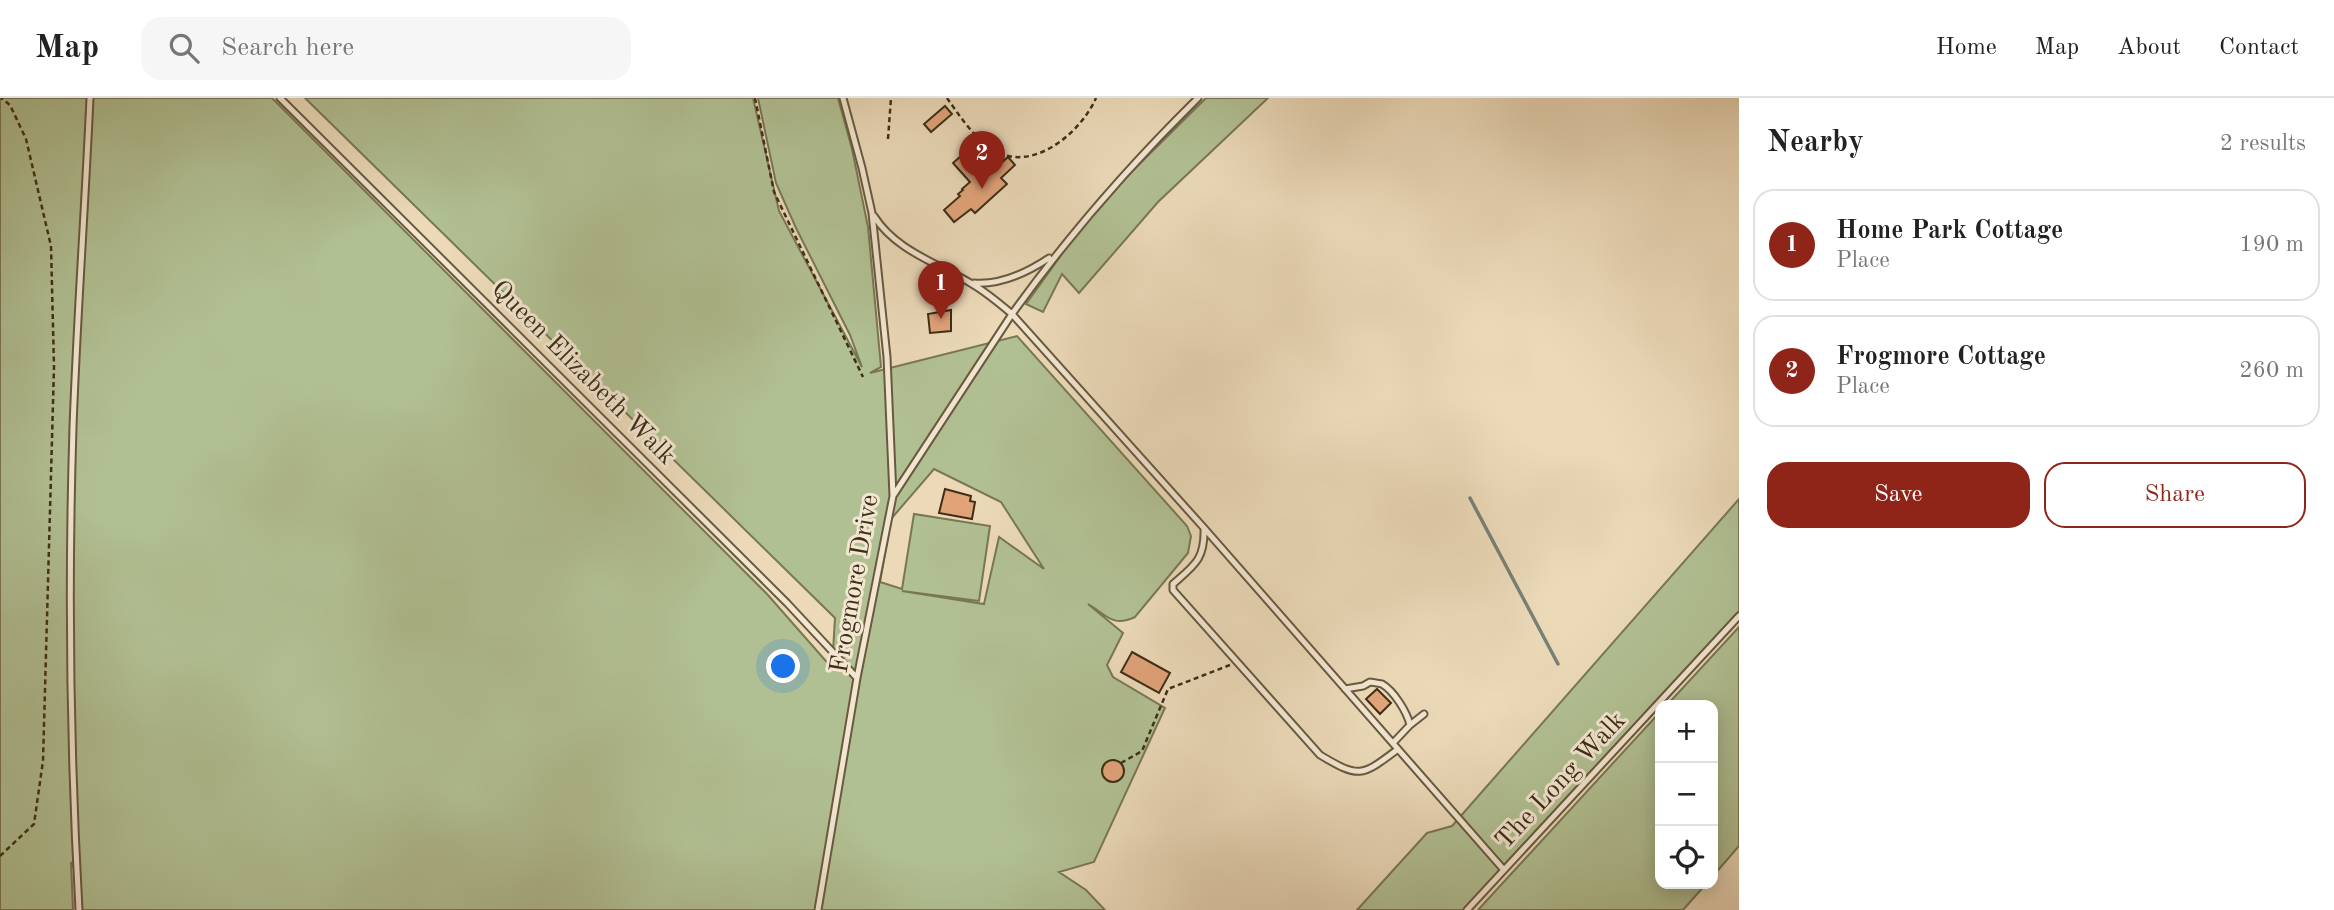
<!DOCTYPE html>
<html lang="en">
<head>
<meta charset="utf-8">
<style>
	body { margin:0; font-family:"Old Standard TT",serif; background:#f6f6f6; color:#222 }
	.controls { position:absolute; right:21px; bottom:21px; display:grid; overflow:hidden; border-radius:14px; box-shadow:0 4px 18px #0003 }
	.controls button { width:63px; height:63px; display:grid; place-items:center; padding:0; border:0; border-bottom:2px solid #e0e0e0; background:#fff; color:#222; font:35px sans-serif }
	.you { position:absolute; left:784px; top:569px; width:24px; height:24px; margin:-18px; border:5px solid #fff; border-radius:50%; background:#1a73e8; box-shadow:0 0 0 10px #1a73e833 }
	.badge { display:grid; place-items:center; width:46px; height:46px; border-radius:50%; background:#8f2418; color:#fff; font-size:23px; font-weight:700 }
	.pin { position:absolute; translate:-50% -58px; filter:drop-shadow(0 2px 4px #0008) }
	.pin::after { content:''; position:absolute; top:37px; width:24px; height:21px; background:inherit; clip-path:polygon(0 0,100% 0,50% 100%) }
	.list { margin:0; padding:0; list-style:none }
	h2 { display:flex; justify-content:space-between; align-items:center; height:91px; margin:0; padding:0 28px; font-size:30px }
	h2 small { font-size:23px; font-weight:400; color:#767676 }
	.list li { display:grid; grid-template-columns:46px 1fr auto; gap:21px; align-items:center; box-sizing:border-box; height:112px; margin:0 14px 14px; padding:0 14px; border:2px solid #e0e0e0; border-radius:21px }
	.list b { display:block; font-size:26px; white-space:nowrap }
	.list p { margin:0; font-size:23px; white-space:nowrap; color:#767676 }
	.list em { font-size:23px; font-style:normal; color:#767676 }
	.actions { display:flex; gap:14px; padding:21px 28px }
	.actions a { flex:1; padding:16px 0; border:2px solid #8f2418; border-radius:21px; text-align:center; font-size:24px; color:#8f2418 }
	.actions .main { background:#8f2418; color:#fff }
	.icon { flex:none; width:38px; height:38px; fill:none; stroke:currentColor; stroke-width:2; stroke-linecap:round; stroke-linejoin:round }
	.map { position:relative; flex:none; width:1739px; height:812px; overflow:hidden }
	header { display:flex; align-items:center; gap:42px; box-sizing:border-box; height:98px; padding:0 35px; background:#fff; border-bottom:2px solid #e0e0e0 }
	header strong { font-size:33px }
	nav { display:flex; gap:38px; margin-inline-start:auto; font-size:24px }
	.search { width:490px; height:63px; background:#f6f6f6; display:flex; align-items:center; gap:18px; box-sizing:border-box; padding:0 24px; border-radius:21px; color:#767676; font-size:26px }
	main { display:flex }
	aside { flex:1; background:#fff }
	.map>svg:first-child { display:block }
	.green { fill:#b1c093; stroke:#787755; stroke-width:2; fill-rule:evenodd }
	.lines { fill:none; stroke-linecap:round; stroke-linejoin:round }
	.stream { stroke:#768177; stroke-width:3.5 }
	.building { fill:#e2a379; stroke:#3e2e17; stroke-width:2 }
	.service-casing { stroke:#69593f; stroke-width:9 }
	.path { stroke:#3e2e17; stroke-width:2.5; stroke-dasharray:5 3.5; stroke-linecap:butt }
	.service { stroke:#f2e6d1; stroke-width:5 }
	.labels { text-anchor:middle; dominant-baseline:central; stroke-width:6; stroke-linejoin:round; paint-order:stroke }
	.street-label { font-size:26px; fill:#3e2e17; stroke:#f2e6d1 }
</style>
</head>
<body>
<header>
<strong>Map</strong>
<div class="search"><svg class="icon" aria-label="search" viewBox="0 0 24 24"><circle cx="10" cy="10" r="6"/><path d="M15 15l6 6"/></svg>Search here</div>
<nav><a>Home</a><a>Map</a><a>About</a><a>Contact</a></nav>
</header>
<main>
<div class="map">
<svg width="1739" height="812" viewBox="0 0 1739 812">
	<rect width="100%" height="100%" fill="#ebd9b8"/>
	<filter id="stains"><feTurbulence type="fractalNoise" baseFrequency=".00286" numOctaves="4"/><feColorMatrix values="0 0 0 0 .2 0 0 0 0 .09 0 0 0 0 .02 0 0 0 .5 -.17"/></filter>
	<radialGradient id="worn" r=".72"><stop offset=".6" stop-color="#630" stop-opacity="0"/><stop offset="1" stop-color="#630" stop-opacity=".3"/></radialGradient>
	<path class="green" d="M0,0h272l495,496 65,74 3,-50 -530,-520h448l26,113 83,156 -12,-32 -54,-107 -20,-45 -18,-85h80l14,51 16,78 13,140 -11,6 147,-37 170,190 4,10 -3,17 -53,64c-23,11 -29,-3 -47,-13l35,29 -16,32 6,12 52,31 -71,154 -35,10 27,18 19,20h-1025l-2,-35 -7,-13 2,48h-73zM934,371l67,33 43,67 -45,-32 -15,67 -82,-13 77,10 11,-75 -76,-12 -12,75 -22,-7 11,-63z
		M1206,0h62l-110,104 -79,91 -17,-19 -19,38 -17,-8 69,-96z
		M1739,401v112l-276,299h-106l70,-77 25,-7z
		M1739,529v219l-26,30v-171h-46z
		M1660,614v172h46l-23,26h-205z"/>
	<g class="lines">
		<path class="stream" d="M1470,400l88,166"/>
	</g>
	<path class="building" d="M945,8l7,8 -21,18 -7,-8z
		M969,51l18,21 11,-7 1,2 9,-8 7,8 -14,13 6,6 -32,29 -4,-4 -17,13 -10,-12 16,-14 -2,-2 5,-4 -1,-1 8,-7 -17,-19z
		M951,212v21l-21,2 -2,-19z
		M945,391l26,7 -1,5 5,1 -3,17 -33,-6z
		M1132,554l38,21 -11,20 -38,-21z
		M1377,591l14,14 -11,11 -14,-15z
		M1102 673a11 11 0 1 1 22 0a11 11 0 1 1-22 0Z"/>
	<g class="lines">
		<g class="service-casing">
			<path id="service" d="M280,0l507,505 70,75
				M1198,0c-68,67 -130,138 -186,216l192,214 300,342
				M874,118c22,35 64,47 98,68 14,8 27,19 40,30l-119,182
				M974,185c27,2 54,-11 75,-25
				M1204,430c1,31 -9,37 -31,56v6l147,165c40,24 42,21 78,-6
				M1345,591l18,-3 7,-4c1,0 12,2 12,2 12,7 25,28 28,41l-17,18
				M1410,627l14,-11
				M79,812c-9,-161 -11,-322 -6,-483 4,-110 12,-219 17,-329
				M818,812l39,-232 36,-182 -6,-139 -15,-144 -10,-45 -19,-70
				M1467,812l272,-294"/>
		</g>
		<path class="path" d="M755,0l19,94 89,185
			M947,0c12,17 26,38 43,50 40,28 90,-14 106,-50
			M888,41l3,-41
			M1121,665l21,-12 26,-62 62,-24
			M0,758l34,-32 9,-63 11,-394 -3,-121 -25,-107 -16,-34 -9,-7"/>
		<use href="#service" class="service"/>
	</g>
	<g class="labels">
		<g class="street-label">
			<text transform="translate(583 275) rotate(45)">Queen Elizabeth Walk</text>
			<text transform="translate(855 486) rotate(-80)">Frogmore Drive</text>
			<text transform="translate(1561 683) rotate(-47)">The Long Walk</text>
		</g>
	</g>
	<rect width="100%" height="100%" filter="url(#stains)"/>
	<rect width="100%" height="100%" fill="url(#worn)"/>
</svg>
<div class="controls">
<button>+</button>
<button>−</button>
<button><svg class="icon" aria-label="locate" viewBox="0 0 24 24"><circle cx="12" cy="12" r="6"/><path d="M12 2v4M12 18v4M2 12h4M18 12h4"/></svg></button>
</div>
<div class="you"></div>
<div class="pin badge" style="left:941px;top:221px">1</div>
<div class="pin badge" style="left:982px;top:91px">2</div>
</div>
<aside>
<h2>Nearby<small>2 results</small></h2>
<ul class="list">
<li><span class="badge">1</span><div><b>Home Park Cottage</b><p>Place</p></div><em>190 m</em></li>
<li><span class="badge">2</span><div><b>Frogmore Cottage</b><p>Place</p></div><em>260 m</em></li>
</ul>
<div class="actions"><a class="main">Save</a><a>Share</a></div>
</aside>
</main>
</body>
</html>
